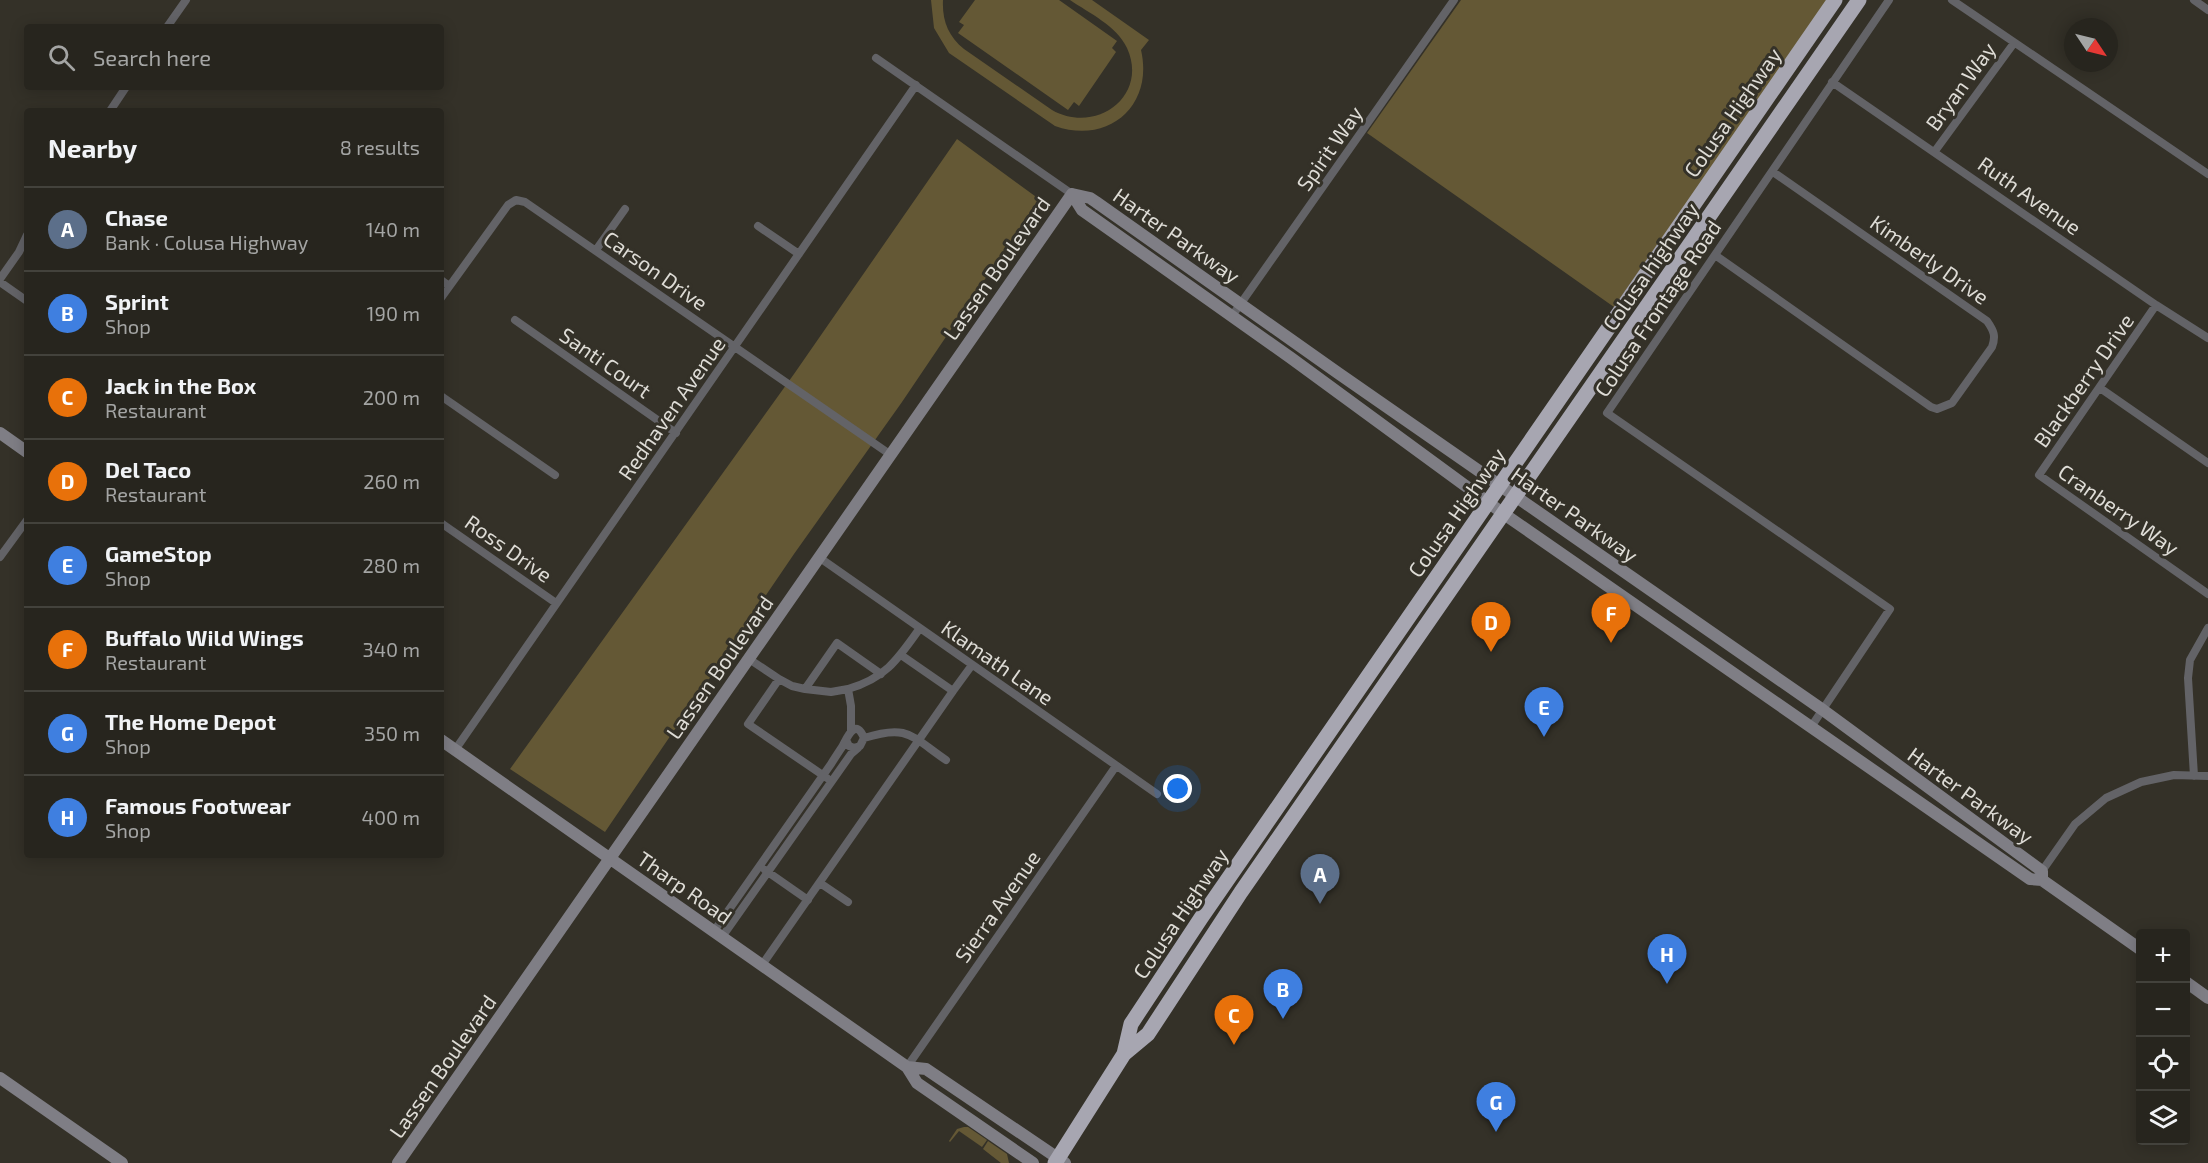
<!DOCTYPE html>
<html lang="en">
<head>
<meta charset="utf-8">
<style>
	body { margin:0; font-family:"Exo 2",sans-serif; background:#33312b; color:#f1f3f6 }
	.controls { position:absolute; right:18px; bottom:18px; display:grid; overflow:hidden; border-radius:6px; box-shadow:0 3px 15px #0003 }
	.controls button { width:54px; height:54px; display:grid; place-items:center; padding:0; border:0; border-bottom:2px solid #43423c; background:#27251e; color:#f1f3f6; font:30px sans-serif }
	.compass { position:absolute; left:2064px; top:18px; width:54px; height:54px; border-radius:50%; background:#27251e; box-shadow:0 3px 15px #0003; rotate:125deg }
	.you { position:absolute; left:1178px; top:789px; width:21px; height:21px; margin:-15px; border:4px solid #fff; border-radius:50%; background:#1a73e8; box-shadow:0 0 0 9px #1a73e833 }
	.badge { display:grid; place-items:center; width:39px; height:39px; border-radius:50%; background:#8c9099; color:#fff; font-size:20px; font-weight:700 }
	.pin { position:absolute; translate:-50% -50px; filter:drop-shadow(0 2px 3px #0008) }
	.pin::after { content:''; position:absolute; top:32px; width:21px; height:18px; background:inherit; clip-path:polygon(0 0,100% 0,50% 100%) }
	.list { margin:0; padding:0; list-style:none }
	h2 { display:flex; justify-content:space-between; align-items:center; height:78px; margin:0; padding:0 24px; font-size:26px }
	h2 small { font-size:20px; font-weight:400; color:#a4a5a4 }
	.list li { display:grid; grid-template-columns:39px 1fr auto; gap:18px; align-items:center; box-sizing:border-box; height:84px; padding:0 24px; border-top:2px solid #43423c }
	.list b { display:block; font-size:22px; white-space:nowrap }
	.list p { margin:0; font-size:20px; white-space:nowrap; color:#a4a5a4 }
	.list em { font-size:20px; font-style:normal; color:#a4a5a4 }
	.icon { flex:none; width:33px; height:33px; fill:none; stroke:currentColor; stroke-width:2; stroke-linecap:round; stroke-linejoin:round }
	.map { position:relative; flex:none; width:2208px; height:1163px; overflow:hidden }
	.search { position:absolute; background:#27251e; box-shadow:0 3px 15px #0003; left:24px; top:24px; width:420px; height:66px; display:flex; align-items:center; gap:15px; box-sizing:border-box; padding:0 21px; border-radius:6px; color:#a4a5a4; font-size:22px }
	.panel { position:absolute; background:#27251e; box-shadow:0 3px 15px #0003; left:24px; top:108px; width:420px; height:750px; border-radius:6px }
	.map>svg:first-child { display:block }
	.green { fill:#645835 }
	.lines { fill:none; stroke-linecap:round; stroke-linejoin:round }
	.street { stroke:#636367; stroke-width:8 }
	.secondary { stroke:#7f7e85; stroke-width:12 }
	.highway { stroke:#a7a6b1; stroke-width:15 }
	.labels { text-anchor:middle; dominant-baseline:central; stroke-width:6; stroke-linejoin:round; paint-order:stroke }
	.street-label { font-size:21px; fill:#dedcd6; stroke:#343128 }
</style>
</head>
<body>
<div class="map">
<svg width="2208" height="1163" viewBox="0 0 2208 1163">
	<rect width="100%" height="100%" fill="#343128"/>
	<path class="green" d="M931,0h12c-1,20 5,36 21,49l88,61c44,25 97,-14 75,-62 -10,-22 -38,-35 -57,-48h22l57,40 -8,10c13,56 -33,95 -86,76l-106,-73 -15,-25z
		M975,0h84l58,41 -5,7 4,4 -37,54 -5,-4 -6,8 -110,-77 6,-8 -5,-3z
		M1461,0h367l-214,307 -247,-174z
		M957,139l82,60 -137,203 -108,152 -189,278 -95,-63 284,-395z
		M964,1127h4l19,13 -5,7 -23,-16 -9,11 -1,-1 8,-12z
		M988,1141l19,13 2,9h-8l-18,-14z"/>
	<g class="lines">
		<path class="street" d="M1952,0l256,174
			M2194,0l14,10
			M167,27l19,-27
			M876,58l196,136
			M1832,82l324,223 52,33
			M110,111l16,-24
			M1935,151l79,-108
			M758,226l41,28
			M596,250l29,-41
			M1715,255l216,152 6,2 15,-6 40,-56c4,-11 2,-16 -5,-26l-214,-149
			M0,279l19,-27 8,-17
			M441,280l8,6
			M0,282l27,19
			M441,298l67,-93 8,-5 9,2 366,253
			M2156,305l-117,170 169,119
			M1232,316l222,-316
			M515,320l161,113
			M2100,388l108,75
			M441,396l114,79
			M441,523l115,80
			M0,557l27,-37
			M820,558l337,236
			M749,659l30,20
			M805,689l-13,-3 -13,-7 -31,45 79,54
			M848,689l-17,3 -26,-3 32,-46 44,31
			M953,691l19,-26
			M1811,727l79,-118 -283,-196 282,-413
			M851,731v-25l-3,-17c38,-11 50,-30 72,-61
			M864,738c44,-14 47,-2 82,22
			M455,750l461,-665
			M2194,776l-6,-98 2,-18 18,-32
			M765,870l43,30
			M2042,871l33,-47 31,-26 35,-16 33,-7 34,1
			M820,883l28,19
			M714,931l117,-167c3,-5 7,-11 11,-17 4,-7 13,-31 22,-9l-4,8 -6,2 -5,-2 -3,-6
			M722,937l129,-183 7,-6
			M762,965l191,-274 -52,-36
			M907,1067l209,-301"/>
		<path class="secondary" d="M1072,194l10,16 209,148 213,156 526,365 12,1 98,69
			M1072,194l18,4 6,4 242,171 485,337 219,161v9
			M0,433l27,19
			M441,740l466,327 10,16 116,80
			M2186,982l22,16
			M907,1067l19,2 139,94
			M0,1078l122,85
			M398,1163l674,-969"/>
		<path class="highway" d="M1124,1054l7,-30 70,-106 634,-918
			M1055,1163l69,-109 24,-20 93,-142 618,-892"/>
	</g>
	<g class="labels">
		<g class="street-label">
			<text transform="translate(1960 86) rotate(-54)">Bryan Way</text>
			<text transform="translate(1732 112) rotate(-55)">Colusa Highway</text>
			<text transform="translate(1329 148) rotate(-55)">Spirit Way</text>
			<text transform="translate(2030 195) rotate(35)">Ruth Avenue</text>
			<text transform="translate(1177 235) rotate(35)">Harter Parkway</text>
			<text transform="translate(1930 259) rotate(35)">Kimberly Drive</text>
			<text transform="translate(1650 266) rotate(-55)">Colusa highway</text>
			<text transform="translate(996 268) rotate(-55)">Lassen Boulevard</text>
			<text transform="translate(656 270) rotate(35)">Carson Drive</text>
			<text transform="translate(1657 308) rotate(-56)">Colusa Frontage Road</text>
			<text transform="translate(606 362) rotate(35)">Santi Court</text>
			<text transform="translate(2083 380) rotate(-55)">Blackberry Drive</text>
			<text transform="translate(671 408) rotate(-55)">Redhaven Avenue</text>
			<text transform="translate(2119 509) rotate(35)">Cranberry Way</text>
			<text transform="translate(1456 512) rotate(-55)">Colusa Highway</text>
			<text transform="translate(1575 514) rotate(35)">Harter Parkway</text>
			<text transform="translate(509 548) rotate(35)">Ross Drive</text>
			<text transform="translate(998 662) rotate(35)">Klamath Lane</text>
			<text transform="translate(719 667) rotate(-55)">Lassen Boulevard</text>
			<text transform="translate(1971 795) rotate(36)">Harter Parkway</text>
			<text transform="translate(685 887) rotate(35)">Tharp Road</text>
			<text transform="translate(997 906) rotate(-55)">Sierra Avenue</text>
			<text transform="translate(1180 913) rotate(-56)">Colusa Highway</text>
			<text transform="translate(442 1066) rotate(-55)">Lassen Boulevard</text>
		</g>
	</g>
</svg>
<div class="controls">
<button>+</button>
<button>−</button>
<button><svg class="icon" aria-label="locate" viewBox="0 0 24 24"><circle cx="12" cy="12" r="6"/><path d="M12 2v4M12 18v4M2 12h4M18 12h4"/></svg></button>
<button><svg class="icon" aria-label="layers" viewBox="0 0 24 24"><path d="M12 4l9 5-9 5-9-5zM3 14l9 5 9-5"/></svg></button>
</div>
<svg class="compass" viewBox="-18 -18 36 36"><path d="M0-13l5 13h-10z" fill="#e53935"/><path d="M0 13l5-13h-10z" fill="#a4a5a4"/></svg>
<div class="you"></div>
<div class="pin badge" style="left:1320px;top:904px;background:#5c6f8a">A</div>
<div class="pin badge" style="left:1283px;top:1019px;background:#3f7fe0">B</div>
<div class="pin badge" style="left:1234px;top:1045px;background:#e8710a">C</div>
<div class="pin badge" style="left:1491px;top:652px;background:#e8710a">D</div>
<div class="pin badge" style="left:1544px;top:737px;background:#3f7fe0">E</div>
<div class="pin badge" style="left:1611px;top:643px;background:#e8710a">F</div>
<div class="pin badge" style="left:1496px;top:1132px;background:#3f7fe0">G</div>
<div class="pin badge" style="left:1667px;top:984px;background:#3f7fe0">H</div>
<div class="search"><svg class="icon" aria-label="search" viewBox="0 0 24 24"><circle cx="10" cy="10" r="6"/><path d="M15 15l6 6"/></svg>Search here</div>
<section class="panel">
<h2>Nearby<small>8 results</small></h2>
<ul class="list">
<li><span class="badge" style="background:#5c6f8a">A</span><div><b>Chase</b><p>Bank · Colusa Highway</p></div><em>140 m</em></li>
<li><span class="badge" style="background:#3f7fe0">B</span><div><b>Sprint</b><p>Shop</p></div><em>190 m</em></li>
<li><span class="badge" style="background:#e8710a">C</span><div><b>Jack in the Box</b><p>Restaurant</p></div><em>200 m</em></li>
<li><span class="badge" style="background:#e8710a">D</span><div><b>Del Taco</b><p>Restaurant</p></div><em>260 m</em></li>
<li><span class="badge" style="background:#3f7fe0">E</span><div><b>GameStop</b><p>Shop</p></div><em>280 m</em></li>
<li><span class="badge" style="background:#e8710a">F</span><div><b>Buffalo Wild Wings</b><p>Restaurant</p></div><em>340 m</em></li>
<li><span class="badge" style="background:#3f7fe0">G</span><div><b>The Home Depot</b><p>Shop</p></div><em>350 m</em></li>
<li><span class="badge" style="background:#3f7fe0">H</span><div><b>Famous Footwear</b><p>Shop</p></div><em>400 m</em></li>
</ul>
</section>
</div>
</body>
</html>
